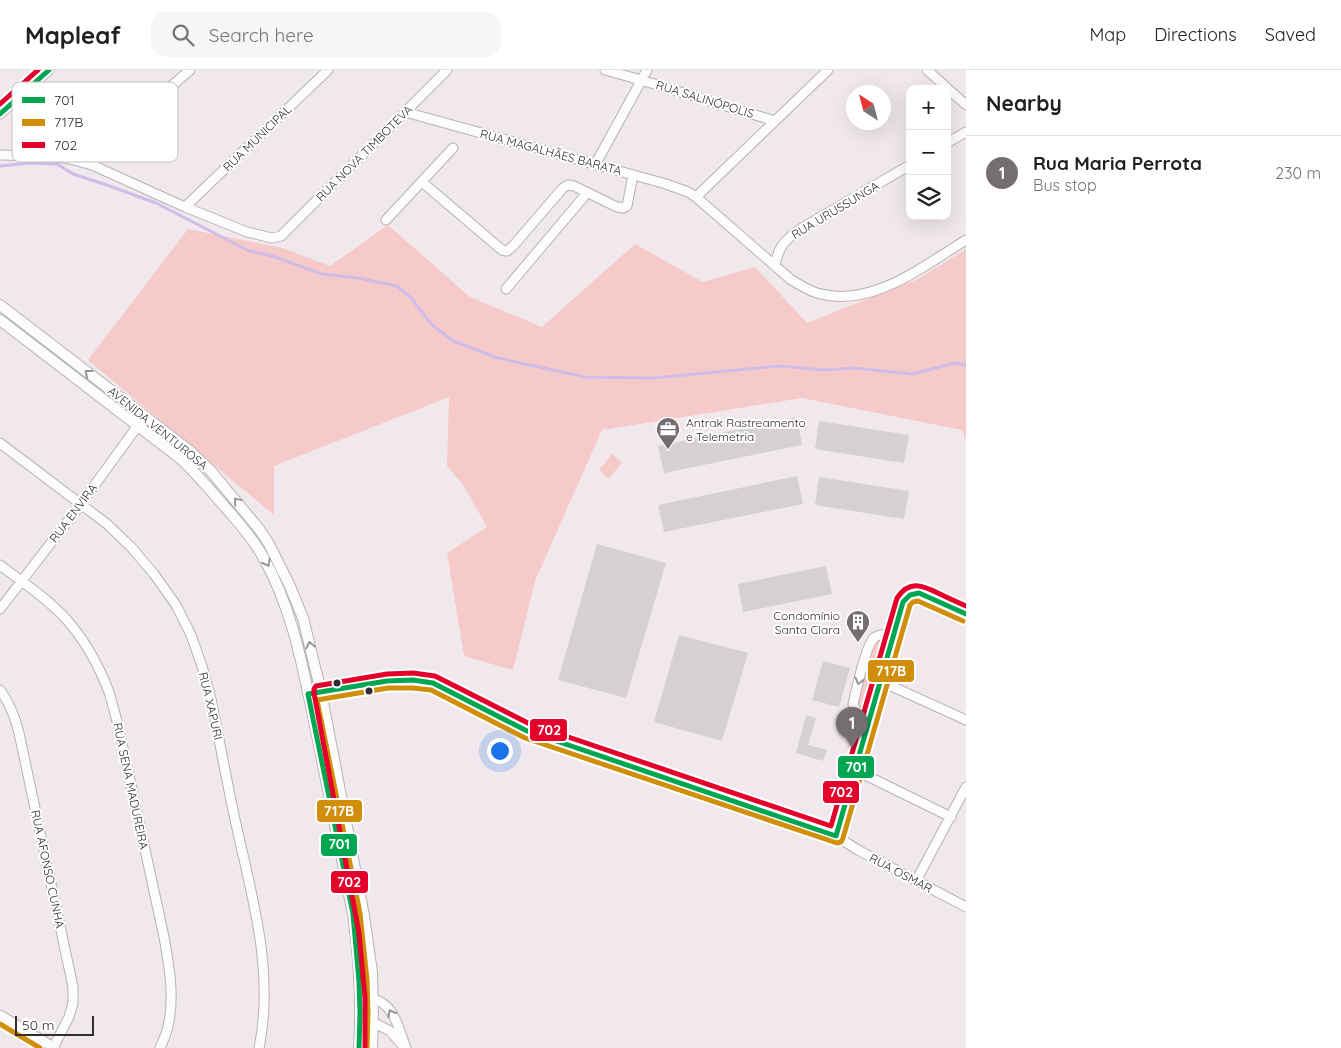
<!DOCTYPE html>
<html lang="en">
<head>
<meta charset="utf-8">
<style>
	body { margin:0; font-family:Quicksand,sans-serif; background:#f6f6f6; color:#202124 }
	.controls { position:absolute; right:15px; top:15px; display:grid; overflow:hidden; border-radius:10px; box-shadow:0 5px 20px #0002 }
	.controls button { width:45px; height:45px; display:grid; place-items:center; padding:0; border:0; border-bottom:1px solid #e0e0e0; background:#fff; color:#202124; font:25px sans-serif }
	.compass { position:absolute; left:846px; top:15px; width:45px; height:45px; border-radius:50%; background:#fff; box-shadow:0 5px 20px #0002; rotate:324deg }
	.scale { position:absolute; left:15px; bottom:12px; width:79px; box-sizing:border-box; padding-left:5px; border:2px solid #322d30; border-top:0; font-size:14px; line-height:18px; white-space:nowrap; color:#322d30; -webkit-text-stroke:4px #fff; paint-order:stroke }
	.you { position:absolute; left:499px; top:680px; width:18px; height:18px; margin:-12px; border:4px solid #fff; border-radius:50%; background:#1a73e8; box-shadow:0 0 0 8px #1a73e833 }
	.badge { display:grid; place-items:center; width:32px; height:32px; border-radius:50%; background:#746e72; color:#fff; font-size:16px; font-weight:700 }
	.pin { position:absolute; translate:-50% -41px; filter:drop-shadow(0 1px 2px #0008) }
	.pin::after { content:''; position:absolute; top:26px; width:18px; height:15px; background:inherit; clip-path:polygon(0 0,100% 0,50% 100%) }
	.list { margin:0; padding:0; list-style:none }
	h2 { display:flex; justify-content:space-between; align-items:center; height:65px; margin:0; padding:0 20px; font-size:21px }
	h2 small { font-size:16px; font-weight:400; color:#757577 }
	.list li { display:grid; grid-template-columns:32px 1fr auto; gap:15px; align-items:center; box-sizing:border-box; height:75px; padding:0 20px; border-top:1px solid #e0e0e0 }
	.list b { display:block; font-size:19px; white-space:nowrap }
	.list p { margin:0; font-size:16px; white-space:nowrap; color:#757577 }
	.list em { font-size:16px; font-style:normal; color:#757577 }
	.icon { flex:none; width:28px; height:28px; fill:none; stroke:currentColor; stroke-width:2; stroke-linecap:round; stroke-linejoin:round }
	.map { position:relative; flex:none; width:966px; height:978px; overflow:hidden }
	header { display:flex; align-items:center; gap:30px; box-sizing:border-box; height:70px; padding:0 25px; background:#fff; border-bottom:1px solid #e0e0e0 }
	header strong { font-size:24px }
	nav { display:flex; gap:28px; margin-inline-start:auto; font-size:18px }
	.search { width:350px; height:45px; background:#f6f6f6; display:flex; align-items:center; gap:12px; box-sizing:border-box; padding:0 18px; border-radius:15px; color:#757577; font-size:19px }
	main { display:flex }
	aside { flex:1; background:#fff }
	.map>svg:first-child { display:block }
	.green { fill:#f7caca }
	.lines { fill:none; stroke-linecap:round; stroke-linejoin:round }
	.stream { stroke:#cdbde8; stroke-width:3 }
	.building { fill:#d6d0d3 }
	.minor-casing { stroke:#b7b2b4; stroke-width:11 }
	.tertiary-casing { stroke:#b7b2b4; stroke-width:12 }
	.minor { stroke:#fdfcfc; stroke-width:9 }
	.tertiary { stroke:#fdfcfc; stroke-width:10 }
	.bus-1-casing { stroke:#fff; stroke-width:9 }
	.bus-2-casing { stroke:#fff; stroke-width:9 }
	.bus-3-casing { stroke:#fff; stroke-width:9 }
	.bus-1 { stroke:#00a651; stroke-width:5 }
	.bus-2 { stroke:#d08e0a; stroke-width:5 }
	.bus-3 { stroke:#e4002b; stroke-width:5 }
	.oneway { stroke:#989496 }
	.bus-dot { fill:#322d30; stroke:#fff; stroke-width:2 }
	.labels { text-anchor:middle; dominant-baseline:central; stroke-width:4; stroke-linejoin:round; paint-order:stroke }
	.street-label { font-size:12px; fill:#322d30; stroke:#fff }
	.poi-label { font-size:12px; fill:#322d30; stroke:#fff; text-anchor:start }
	.key { fill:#fff; stroke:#c2c0c1; stroke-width:1 }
	.key-label { font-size:14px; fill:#322d30 }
	.line-badge { stroke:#fff; stroke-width:2 }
	.badge-label { font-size:14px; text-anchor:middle; font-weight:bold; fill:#fff }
</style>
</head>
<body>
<header>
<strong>Mapleaf</strong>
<div class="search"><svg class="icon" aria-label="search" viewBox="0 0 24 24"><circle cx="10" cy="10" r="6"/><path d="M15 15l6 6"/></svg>Search here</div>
<nav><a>Map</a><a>Directions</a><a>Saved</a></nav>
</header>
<main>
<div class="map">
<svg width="966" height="978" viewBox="0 0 966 978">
	<rect width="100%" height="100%" fill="#f0e8ec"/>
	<path class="green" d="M388,155l82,72 72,30 93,-83 68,38 52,-15 52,56 111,-44 48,-30v192l-4,-11 -160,-32 -200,32 -67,151 -22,89 -49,-14 -17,-103 40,-26 -23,-41 -17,-20 2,-69 -175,69v49l-186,-155 100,-131 95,19 47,18z
		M612,384l10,8 -13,17 -10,-9z
		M882,568l-19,76 -6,-11 15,-59z"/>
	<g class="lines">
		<path class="stream" d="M0,96l30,-3 27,1 16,10 34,11 49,18 93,48 23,5 50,18 36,4 39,8 15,13 19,25 22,17 45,17 87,19 68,1 126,-12 45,4 30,-2 58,6 43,-11 11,2"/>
	</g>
	<path class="building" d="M797,347l5,28 -138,28 -6,-27z
		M819,351l90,14 -5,28 -89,-14z
		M797,406l6,28 -139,28 -6,-27z
		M819,407l90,14 -5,28 -89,-14z
		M597,474l69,19 -40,135 -68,-18z
		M826,496l6,28 -89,18 -5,-28z
		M679,565l69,18 -26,88 -68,-19z
		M823,591l27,7 -11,39 -27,-7z
		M806,645l10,3 -8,27 19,5 -4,11 -27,-8z"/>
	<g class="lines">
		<g class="minor-casing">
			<path id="minor" d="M605,0l36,10 134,41
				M927,0l39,35
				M405,42l261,72 22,8 8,5 94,82c8,5 18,11 27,14 54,16 106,-27 149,-53
				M0,44l49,-44
				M947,73l19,-11
				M0,85l50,1 20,3 22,6 93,42 62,25 25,6 9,-2 166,-166
				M92,95l13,-19 11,-12 74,-64
				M595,95l52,-95
				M422,112l80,68 5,1 6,-5 50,-58 5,-3 6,1 43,21 6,1 4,-2 6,-31
				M696,127l132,-127
				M185,137l143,-137
				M386,150l67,-72
				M775,196c3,-20 11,-27 27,-38l108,-63
				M506,219l81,-96
				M0,373l107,81 24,23 23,27 22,31 15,30 11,31 9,33c9,44 17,90 27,134 16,71 36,142 21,215
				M0,495c22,17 47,33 66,54 18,20 33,47 43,73 3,10 6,22 9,33l46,212c5,29 11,60 4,89 -1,7 -5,15 -8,22
				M0,539l81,-105 63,-87
				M880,611l86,39
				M0,620c10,13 15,27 19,43l54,254v16l-4,14 -16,31
				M308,624l79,-13 26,-1 20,3 17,8 77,40 309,105 22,14 108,57
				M869,652l-11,-8 -5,-10c3,-12 13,-61 22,-67 5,-3 12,-3 19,-3
				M855,700l96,47
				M836,766l67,-234c4,-7 9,-9 16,-9l47,21
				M916,811l50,-94
				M360,929c4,0 8,-1 12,0 22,3 27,31 34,49
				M0,945l55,33
				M361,946l29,15 13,15"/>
		</g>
		<g class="tertiary-casing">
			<path id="tertiary" d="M0,235l190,146 20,19 49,59 10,15 20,40 14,34 18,74 43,224 8,56 1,50 -1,26
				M0,250l181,139c16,15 30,32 44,48 13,15 27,30 37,48 32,55 42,119 55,180 12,60 24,119 36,179 6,44 9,89 6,134"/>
		</g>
		<use href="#minor" class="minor"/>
		<use href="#tertiary" class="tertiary"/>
		<g class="bus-1-casing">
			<path id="bus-1" d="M0,44l49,-44
				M359,978l1,-34 -1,-33 -6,-67 -45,-220 79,-13 26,-1 20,3 94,48 309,105 67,-234 7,-7 9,-2 47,21"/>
		</g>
		<g class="bus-2-casing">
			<path id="bus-2" d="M0,954l40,24
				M367,978l1,-34 -1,-34 -7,-67 -43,-213 71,-12h25l18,2 94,48 312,105 4,-1 2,-4 67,-233 3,-3 5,-1 45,20"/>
		</g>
		<g class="bus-3-casing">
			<path id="bus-3" d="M0,34l38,-34
				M365,978v-50l-6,-65 -45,-240v-4l2,-3 71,-12 26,-1 22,3 95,48 301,102 66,-228c13,-19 26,-12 43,-4 8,4 17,8 26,12"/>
		</g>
		<use href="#bus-1" class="bus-1"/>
		<use href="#bus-2" class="bus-2"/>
		<use href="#bus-3" class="bus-3"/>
	</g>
	<defs><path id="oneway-chevron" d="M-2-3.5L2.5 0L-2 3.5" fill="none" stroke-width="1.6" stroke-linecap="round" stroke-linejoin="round" transform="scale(1.25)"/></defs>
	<g class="oneway">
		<use href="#oneway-chevron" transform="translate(88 303) rotate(-142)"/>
		<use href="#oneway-chevron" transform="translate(237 431) rotate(-130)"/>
		<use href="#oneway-chevron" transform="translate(267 493) rotate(63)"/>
		<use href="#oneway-chevron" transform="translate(310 575) rotate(-103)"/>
		<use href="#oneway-chevron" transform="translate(859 611) rotate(105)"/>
		<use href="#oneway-chevron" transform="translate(391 943) rotate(-119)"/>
	</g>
	<defs>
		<g id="office-pin" transform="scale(1.25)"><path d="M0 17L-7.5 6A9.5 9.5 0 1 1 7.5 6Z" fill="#746e72" stroke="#fff"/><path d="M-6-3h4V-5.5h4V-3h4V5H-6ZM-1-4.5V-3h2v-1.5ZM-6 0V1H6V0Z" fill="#fff"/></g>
		<g id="building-pin" transform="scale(1.25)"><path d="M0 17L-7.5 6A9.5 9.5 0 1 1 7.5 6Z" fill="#746e72" stroke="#fff"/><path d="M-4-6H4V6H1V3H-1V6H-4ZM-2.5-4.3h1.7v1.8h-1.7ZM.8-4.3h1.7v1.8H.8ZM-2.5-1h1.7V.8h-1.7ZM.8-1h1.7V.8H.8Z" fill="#fff"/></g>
	</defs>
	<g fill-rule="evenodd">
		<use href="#office-pin" x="668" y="359"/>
		<use href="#building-pin" x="858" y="552"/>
	</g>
	<g class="bus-dot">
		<circle cx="337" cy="613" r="4.5"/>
		<circle cx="369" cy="621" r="4.5"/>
	</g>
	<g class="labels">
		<g class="street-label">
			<text transform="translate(705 29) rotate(17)">RUA SALINÓPOLIS</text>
			<text transform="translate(257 68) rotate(-44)">RUA MUNICIPAL</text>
			<text transform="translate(551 82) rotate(15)">RUA MAGALHÃES BARATA</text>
			<text transform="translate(364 83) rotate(-45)">RUA NOVA TIMBOTEVA</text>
			<text transform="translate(835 140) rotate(-31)">RUA URUSSUNGA</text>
			<text transform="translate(158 358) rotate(39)">AVENIDA VENTUROSA</text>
			<text transform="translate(73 443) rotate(-53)">RUA ENVIRA</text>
			<text transform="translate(211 636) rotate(77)">RUA XAPURI</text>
			<text transform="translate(131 716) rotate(78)">RUA SENA MADUREIRA</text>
			<text transform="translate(48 799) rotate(78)">RUA AFONSO CUNHA</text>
			<text transform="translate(901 803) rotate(28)">RUA OSMAR</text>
		</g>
		<g class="poi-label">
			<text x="686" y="352">Antrak Rastreamento<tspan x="686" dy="14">e Telemetria</tspan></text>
			<text x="840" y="545" text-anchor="end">Condomínio<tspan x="840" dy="14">Santa Clara</tspan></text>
		</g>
	</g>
	<rect x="12" y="12" width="166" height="80" rx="8" class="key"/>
	<rect x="22" y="27" width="23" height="6" fill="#00a651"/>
	<rect x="22" y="49" width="23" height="7" fill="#d08e0a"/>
	<rect x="22" y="72" width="23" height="6" fill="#e4002b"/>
	<g class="key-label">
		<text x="54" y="35">701</text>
		<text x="54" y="57">717B</text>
		<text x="54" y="80">702</text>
	</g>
	<g class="line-badge">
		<rect x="867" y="589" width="48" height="24" rx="5" fill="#d08e0a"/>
		<rect x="529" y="648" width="39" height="24" rx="5" fill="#e4002b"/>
		<rect x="837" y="685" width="38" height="24" rx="5" fill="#00a651"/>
		<rect x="822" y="710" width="38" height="24" rx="5" fill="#e4002b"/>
		<rect x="316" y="729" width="47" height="24" rx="5" fill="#d08e0a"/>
		<rect x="320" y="763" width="38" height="24" rx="5" fill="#00a651"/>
		<rect x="330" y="800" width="39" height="24" rx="5" fill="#e4002b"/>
	</g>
	<g class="badge-label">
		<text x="891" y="606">717B</text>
		<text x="549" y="665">702</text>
		<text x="856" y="702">701</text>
		<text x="841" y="727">702</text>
		<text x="339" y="746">717B</text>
		<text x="339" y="779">701</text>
		<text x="349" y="817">702</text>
	</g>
</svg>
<div class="controls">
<button>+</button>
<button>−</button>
<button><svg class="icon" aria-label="layers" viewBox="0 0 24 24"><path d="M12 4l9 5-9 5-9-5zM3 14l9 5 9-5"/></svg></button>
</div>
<svg class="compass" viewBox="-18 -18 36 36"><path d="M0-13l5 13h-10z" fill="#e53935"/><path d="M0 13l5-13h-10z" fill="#757577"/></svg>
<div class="scale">50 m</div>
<div class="you"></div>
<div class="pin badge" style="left:852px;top:678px">1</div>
</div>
<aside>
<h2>Nearby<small></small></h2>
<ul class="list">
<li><span class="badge">1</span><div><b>Rua Maria Perrota</b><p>Bus stop</p></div><em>230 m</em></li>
</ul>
</aside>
</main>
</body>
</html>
